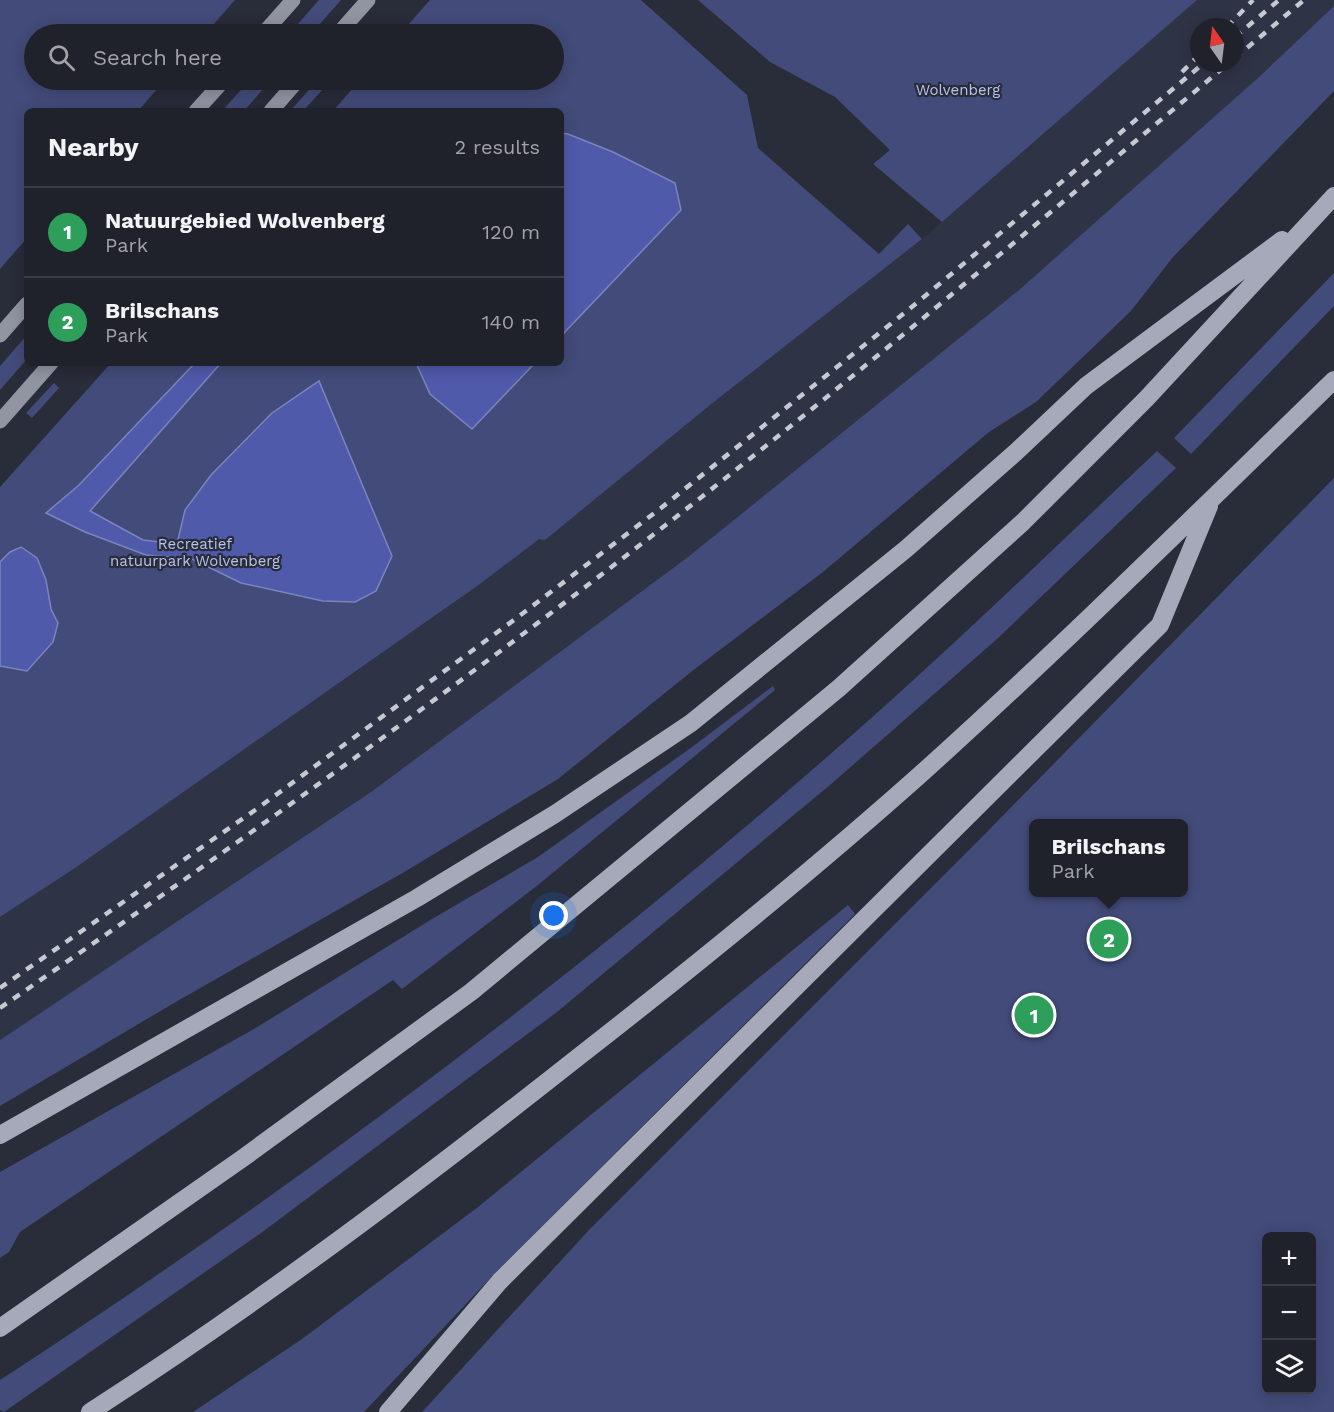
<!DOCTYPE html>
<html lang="en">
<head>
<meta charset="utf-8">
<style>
	body { margin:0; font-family:"Work Sans",sans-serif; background:#272933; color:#f1f3f6 }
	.controls { position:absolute; right:18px; bottom:18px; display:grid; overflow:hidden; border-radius:9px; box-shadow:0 3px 15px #0003 }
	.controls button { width:54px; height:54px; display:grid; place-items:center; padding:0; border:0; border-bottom:2px solid #3c3e47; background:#1f212b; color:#f1f3f6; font:30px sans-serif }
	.compass { position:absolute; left:1190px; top:18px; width:54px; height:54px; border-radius:50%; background:#1f212b; box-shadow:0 3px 15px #0003; rotate:346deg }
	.you { position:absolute; left:554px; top:916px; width:21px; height:21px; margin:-15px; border:4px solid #fff; border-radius:50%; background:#1a73e8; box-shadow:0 0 0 9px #1a73e833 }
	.badge { display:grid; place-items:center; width:39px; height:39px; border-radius:50%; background:#1a73e8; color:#fff; font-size:20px; font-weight:700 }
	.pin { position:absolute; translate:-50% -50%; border:3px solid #fff; box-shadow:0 2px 6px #0006 }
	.popup { position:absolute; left:1029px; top:819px; width:159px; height:78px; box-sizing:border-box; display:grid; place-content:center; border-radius:9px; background:#1f212b; filter:drop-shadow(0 2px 4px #0005); font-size:20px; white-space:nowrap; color:#a1a3a9 }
	.popup b { font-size:22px; color:#f1f3f6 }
	.popup::after { content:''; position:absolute; left:50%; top:100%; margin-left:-12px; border:12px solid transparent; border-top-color:#1f212b }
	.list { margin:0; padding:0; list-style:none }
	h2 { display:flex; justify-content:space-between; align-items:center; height:78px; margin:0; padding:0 24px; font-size:26px }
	h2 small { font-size:20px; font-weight:400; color:#a1a3a9 }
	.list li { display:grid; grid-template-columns:39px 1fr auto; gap:18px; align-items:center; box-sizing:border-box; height:90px; padding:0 24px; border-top:2px solid #3c3e47 }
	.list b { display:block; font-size:22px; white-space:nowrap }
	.list p { margin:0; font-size:20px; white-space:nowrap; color:#a1a3a9 }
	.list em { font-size:20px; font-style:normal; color:#a1a3a9 }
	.icon { flex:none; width:33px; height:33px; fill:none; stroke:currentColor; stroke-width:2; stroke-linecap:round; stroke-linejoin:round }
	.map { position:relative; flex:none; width:1334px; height:1412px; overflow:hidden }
	.search { position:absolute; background:#1f212b; box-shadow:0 3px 15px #0003; left:24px; top:24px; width:540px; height:66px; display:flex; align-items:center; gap:15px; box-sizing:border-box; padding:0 21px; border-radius:33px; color:#a1a3a9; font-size:22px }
	.panel { position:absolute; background:#1f212b; box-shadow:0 3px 15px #0003; left:24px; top:108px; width:540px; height:258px; border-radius:9px }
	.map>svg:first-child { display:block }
	.built { fill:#2f3346; fill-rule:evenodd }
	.green { fill:#434b7a; fill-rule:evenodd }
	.water { fill:#505aaa; stroke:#7c84bf; stroke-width:1.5 }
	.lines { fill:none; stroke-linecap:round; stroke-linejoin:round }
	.major { stroke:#9195a2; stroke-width:15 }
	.highway { stroke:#a5a9b9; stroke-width:18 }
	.rail { stroke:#c6c8d2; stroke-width:4.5; stroke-dasharray:8 8; stroke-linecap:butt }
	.labels { text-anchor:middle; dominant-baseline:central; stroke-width:4.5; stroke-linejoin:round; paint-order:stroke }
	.park-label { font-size:15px; fill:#b9c2ee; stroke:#292c39 }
</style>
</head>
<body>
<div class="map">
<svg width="1334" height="1412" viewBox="0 0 1334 1412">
	<rect width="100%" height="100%" fill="#292c39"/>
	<path class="built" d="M1197,0h137v6l-75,71 -240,213 -331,267 -317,235 -371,248v-123l75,-49 405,-284 442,-345zM1199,27h36v36h-36z"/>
	<path class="green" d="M0,0h235l-30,34h-171v46h131l-27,31h-111v127l-27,31z
		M319,0h22l-30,34h-22z
		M430,0h211l106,95 11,53 121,106 29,-30 14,15 -207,162 -170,139 -6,-1 -59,45 -405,284 -75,49v-430l111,-124h450v-252h-228l27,-31h194v-46h-154z
		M698,0h499l-255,222 -69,-58 17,-14 -55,-53 -65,-35z
		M1334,6v85l-161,166 -42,54 -95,91 -47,30 -166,140 -127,96 -138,111 -152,92 -232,132 -174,103v-66l371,-248 317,-235 331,-267 240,-213z
		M250,80h21l-27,31h-22z
		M317,81l8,6 -22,24h-13z
		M1334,273v33l-143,148 -17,-16z
		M27,335v24l-27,31v-24z
		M54,383l5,5 -27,30 -6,-5z
		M1157,451l19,17 -179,171 -167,146 -273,227 -296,221 -257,179 -4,-2v-30c298,-194 584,-409 851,-644 105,-92 205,-190 306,-285z
		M1334,478v934h-912l167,-182 390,-390zM1034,824h150v68h-150zM1266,1236h46v154h-46z
		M773,686l2,4 -237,195 -136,104 -9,-9 -373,252 -11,20 -9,6v-86l259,-146 173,-107 106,-62 154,-110z
		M848,905l7,9 -355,354 -136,144h-171l109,-73 176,-132z"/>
	<path class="water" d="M561,133l7,1 45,18 62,31 6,27 -120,126z
		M195,363h26l-131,148 53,29 34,4 8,-34 26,-35 61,-62 47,-32 73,175 -16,35 -21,11 -32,-1 -82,-18 -49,-24 -46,-4 -61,-23 -39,-19 33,-28z
		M416,363h119l-63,66 -42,-35z
		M21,547l16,11 9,22 5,29 7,14 -5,19 -26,29 -27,-5v-104l10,-10z"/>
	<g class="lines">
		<path class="major" d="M263,34l30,-34
			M338,34l30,-34
			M196,111l28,-31
			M271,111l27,-31
			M0,335l27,-31
			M0,421l51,-58"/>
		<path class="highway" d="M0,1135l417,-237 138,-84 136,-91 215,-174 110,-97 70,-66 196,-146
			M0,1328l243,-170 228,-166 368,-304 184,-166 124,-124 187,-202
			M90,1412c169,-109 330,-230 487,-354 118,-92 234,-186 345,-285 141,-127 276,-261 412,-393
			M388,1412l112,-131 660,-656 49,-119"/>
		<path class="rail" d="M1227,27l26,-27
			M1235,37l44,-37
			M1235,58l69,-58
			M1182,72l17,-17
			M0,988l258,-180 260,-191 143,-109 246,-197 297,-248
			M0,1008c252,-174 502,-352 742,-543 165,-131 325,-267 487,-402"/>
	</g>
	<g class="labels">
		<g class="park-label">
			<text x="958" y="90">Wolvenberg</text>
			<text x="195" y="544">Recreatief<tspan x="195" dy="17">natuurpark Wolvenberg</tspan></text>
		</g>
	</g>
</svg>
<div class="controls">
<button>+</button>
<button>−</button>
<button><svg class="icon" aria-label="layers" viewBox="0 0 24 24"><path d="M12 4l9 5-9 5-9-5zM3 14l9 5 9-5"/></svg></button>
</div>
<svg class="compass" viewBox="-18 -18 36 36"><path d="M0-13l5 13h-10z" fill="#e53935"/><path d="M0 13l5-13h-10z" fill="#a1a3a9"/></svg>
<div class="you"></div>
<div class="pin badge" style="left:1034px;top:1015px;background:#2e9e5b">1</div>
<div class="pin badge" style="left:1109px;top:939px;background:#2e9e5b">2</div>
<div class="popup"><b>Brilschans</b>Park</div>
<div class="search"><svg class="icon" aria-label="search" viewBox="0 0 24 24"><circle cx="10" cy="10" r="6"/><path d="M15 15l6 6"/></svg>Search here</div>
<section class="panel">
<h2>Nearby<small>2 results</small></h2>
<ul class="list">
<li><span class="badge" style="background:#2e9e5b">1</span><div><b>Natuurgebied Wolvenberg</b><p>Park</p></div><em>120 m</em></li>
<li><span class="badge" style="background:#2e9e5b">2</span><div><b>Brilschans</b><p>Park</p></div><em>140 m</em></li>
</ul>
</section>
</div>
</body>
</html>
